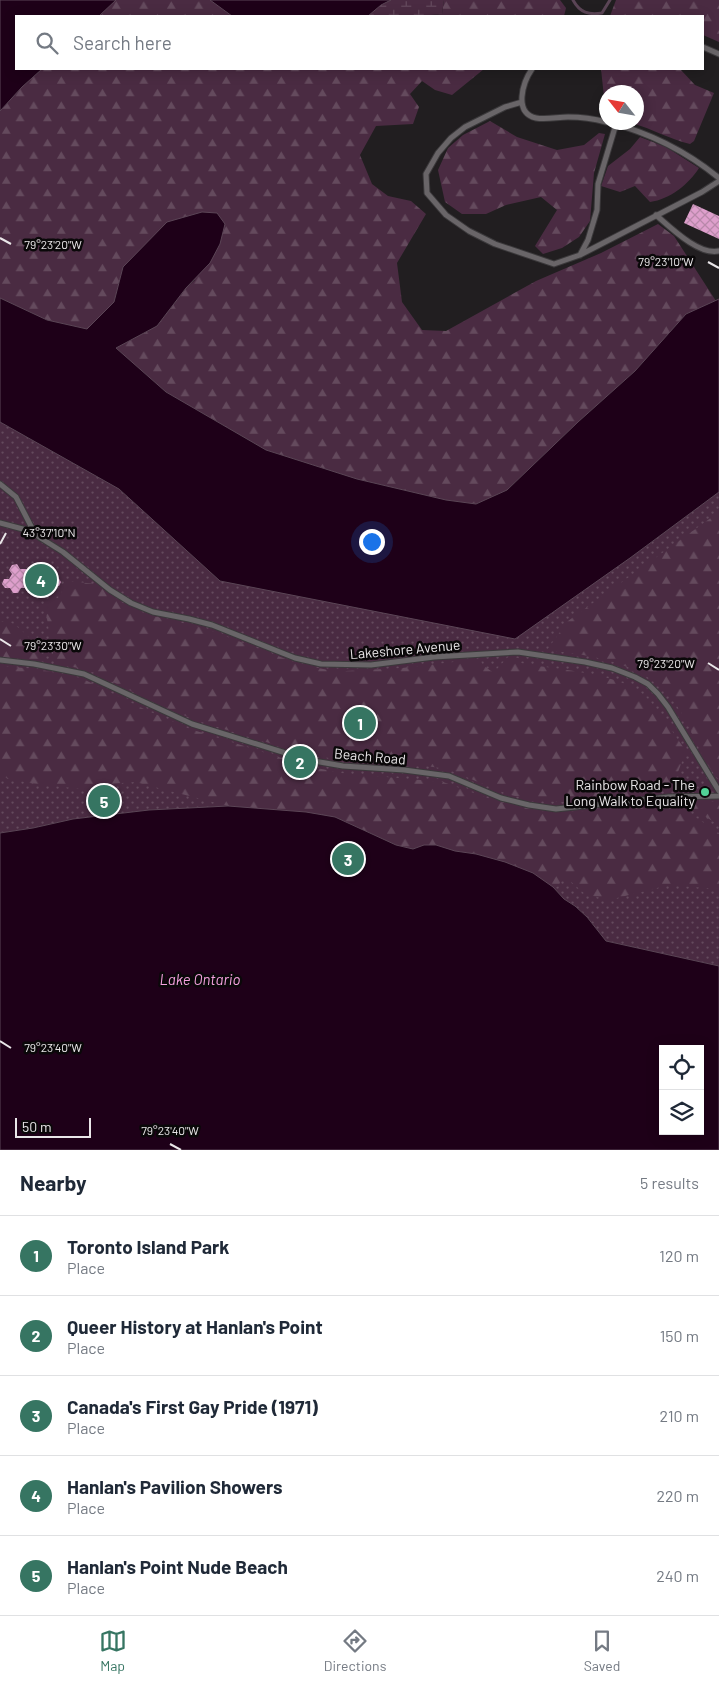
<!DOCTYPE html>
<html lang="en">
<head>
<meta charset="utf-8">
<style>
	body { margin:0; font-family:Barlow,sans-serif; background:#f6f6f7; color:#1f2937 }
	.controls { position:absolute; right:15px; bottom:15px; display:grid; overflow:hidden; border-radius:0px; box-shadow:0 2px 12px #0003 }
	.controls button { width:45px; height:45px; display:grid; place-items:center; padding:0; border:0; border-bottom:1px solid #e0e1e3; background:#fff; color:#1f2937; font:25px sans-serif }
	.compass { position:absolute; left:599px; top:85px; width:45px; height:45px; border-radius:50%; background:#fff; box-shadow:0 2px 12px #0003; rotate:301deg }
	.scale { position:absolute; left:15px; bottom:12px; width:76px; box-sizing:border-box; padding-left:5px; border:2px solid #e9e6e8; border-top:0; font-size:14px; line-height:18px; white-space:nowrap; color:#e9e6e8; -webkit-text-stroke:4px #0a0809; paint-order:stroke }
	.you { position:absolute; left:371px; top:541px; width:18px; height:18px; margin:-12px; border:4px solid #fff; border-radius:50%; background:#1a73e8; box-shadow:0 0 0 8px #1a73e833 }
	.badge { display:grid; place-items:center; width:32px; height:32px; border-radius:50%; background:#367562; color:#fff; font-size:16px; font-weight:700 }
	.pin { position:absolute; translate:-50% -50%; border:2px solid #fff; box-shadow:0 1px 5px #0006 }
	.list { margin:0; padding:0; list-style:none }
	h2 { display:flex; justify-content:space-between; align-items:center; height:65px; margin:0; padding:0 20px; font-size:21px }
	h2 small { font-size:16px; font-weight:400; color:#747a83 }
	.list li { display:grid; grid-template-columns:32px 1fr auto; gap:15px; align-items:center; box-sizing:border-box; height:80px; padding:0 20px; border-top:1px solid #e0e1e3 }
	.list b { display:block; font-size:19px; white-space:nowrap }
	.list p { margin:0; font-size:16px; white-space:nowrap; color:#747a83 }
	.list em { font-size:16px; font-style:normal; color:#747a83 }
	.icon { flex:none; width:28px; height:28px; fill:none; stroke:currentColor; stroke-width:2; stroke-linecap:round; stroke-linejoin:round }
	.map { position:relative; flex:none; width:719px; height:1150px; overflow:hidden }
	.search { position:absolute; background:#fff; box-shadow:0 2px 12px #0003; left:15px; right:15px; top:15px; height:55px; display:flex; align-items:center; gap:12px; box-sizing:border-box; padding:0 18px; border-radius:0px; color:#747a83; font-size:19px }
	.sheet { height:465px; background:#fff }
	nav { display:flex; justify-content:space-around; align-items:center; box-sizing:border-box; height:70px; border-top:1px solid #e0e1e3; background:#fff; font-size:14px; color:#747a83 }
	nav a { display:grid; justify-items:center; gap:2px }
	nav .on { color:#367562 }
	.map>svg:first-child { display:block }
	.grass { fill:url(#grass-dots) }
	.forest { fill:url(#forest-firs) }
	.wetland { fill:url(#wetland-marsh) }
	.water { fill:#1e0018; stroke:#5b4556; fill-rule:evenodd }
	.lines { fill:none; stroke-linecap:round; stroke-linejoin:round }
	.stream { stroke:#5b4556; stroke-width:3 }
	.building { fill:url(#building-cross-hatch) }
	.service-casing { stroke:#3b393b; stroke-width:7 }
	.service { stroke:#696568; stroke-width:5 }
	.ticks { fill:none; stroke:#e9e6e8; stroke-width:2 }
	.poi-dot { fill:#51d397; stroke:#0a0809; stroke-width:2 }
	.labels { text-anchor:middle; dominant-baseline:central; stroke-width:5; stroke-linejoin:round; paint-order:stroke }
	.street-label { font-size:14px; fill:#e9e6e8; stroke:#0a0809 }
	.poi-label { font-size:14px; fill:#e9e6e8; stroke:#0a0809; text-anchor:end }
	.water-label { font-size:15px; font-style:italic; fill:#f5a1df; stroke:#0a0809 }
	.ticks-label { font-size:12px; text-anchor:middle; fill:#e9e6e8; stroke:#0a0809; stroke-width:5; stroke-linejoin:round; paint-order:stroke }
</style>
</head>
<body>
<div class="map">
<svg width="719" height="1150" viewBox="0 0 719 1150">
	<defs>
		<pattern id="grass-dots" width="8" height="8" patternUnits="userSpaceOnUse" patternTransform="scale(1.25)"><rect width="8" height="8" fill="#4a2b42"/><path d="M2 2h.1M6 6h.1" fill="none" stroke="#644a5d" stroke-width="1.8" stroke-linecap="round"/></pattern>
		<pattern id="forest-firs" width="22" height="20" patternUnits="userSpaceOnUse" patternTransform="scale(1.25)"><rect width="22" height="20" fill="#4a2b42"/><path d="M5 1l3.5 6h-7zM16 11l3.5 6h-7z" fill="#644a5d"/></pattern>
		<pattern id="wetland-marsh" width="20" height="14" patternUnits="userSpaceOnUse" patternTransform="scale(1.25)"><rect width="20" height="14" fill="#4a2b42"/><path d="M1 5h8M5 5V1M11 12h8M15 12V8" fill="none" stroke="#644a5d"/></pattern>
		<pattern id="building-cross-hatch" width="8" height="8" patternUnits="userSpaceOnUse" patternTransform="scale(1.25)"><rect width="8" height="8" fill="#de9fcc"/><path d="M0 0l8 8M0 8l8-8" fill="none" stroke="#b888aa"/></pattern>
	</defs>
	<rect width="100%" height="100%" fill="#211e20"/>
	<path class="grass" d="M0,422l119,67 101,92 117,22 293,-45 89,-66v474l-113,-25 -19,-24 -12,-11 -11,-7 -11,-12 -185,-56 -33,-14 -107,-11 -79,4 -76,9 -40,9 -33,5z"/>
	<path class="forest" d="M116,0h94l22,16h-133z
		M444,0h116l6,8 -2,8h-144l22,-2z
		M616,0h103v42l-16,-7v-19h-93z
		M42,69h442l-32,26 -17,-5 -13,-9 -12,13 9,13 -6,17 -37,2 -16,29 12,29 16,12 23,5 15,13 -29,49 5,39 20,28 24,1 90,-50 65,-28 57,-29 16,12 42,65 -30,13 -51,57 -57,51 -71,68 -31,14 -30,-4 -89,-21 -91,-29 -100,-58 -50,-44 41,-22 29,-38 9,-8 -72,-13 -9,35 -27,27 -40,-9 -47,-22v-187l22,-24z
		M601,69h79l15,16 19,8 -20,48 -4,3c-20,-5 -38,-15 -58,-21l4,-1v-30h-30v15l-1,-1z
		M490,121l27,16 40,13 27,-5 15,-12 6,1 -11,39 -4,48 -11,16 -17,11 -19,6 -8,-8 22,-36 -16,-13 -35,8 -20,9h-24l-17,-12 -7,-32 10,-22 15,-13z
		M640,137l26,10 33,21c-11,17 -29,31 -49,34l-15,-16 -15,6 -19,-6 7,-20 22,-17z
		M719,512v268c-19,-21 -26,-51 -42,-74 -29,-44 -83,-50 -130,-56l21,-29z
		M68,581l28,3 18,14 20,11 18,7 52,12 95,36 29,6 18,1 56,-3 77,-9 5,7 7,5 5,-1 12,-13 11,1 -1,4 7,2c31,5 98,10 120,32 15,14 29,39 41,55l-13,34 -3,3 -27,3v6l-72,5 -36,-1 -28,-7 -60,-25 -49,-7 -62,-3 -28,-4 -113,-35 -44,-19 -56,-28 -16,-5 -24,-4 -11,-62 14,-4z
		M8,621c16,8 29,24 36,40l-44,-4v-35z
		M0,666l37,3 44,9 65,32 44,19 117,37 34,7 102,9 56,20 47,10 46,-1 81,-9 46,31v56l-50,-4 -60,15 -24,-6 -16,-14 -6,-1 -6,8h-4l-20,-14 -28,-11 -29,-8 -21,-3 -19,-6h-12l-11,4 -17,-4 -61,-28 -29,-5 -78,-6 -93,-24 -39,3 -6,5 -61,-7 -29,-7z
		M687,800l32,2v23l-39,-24z"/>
	<path class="wetland" d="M391,0h53l-2,14 -22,2h-52l13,-11z"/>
	<path class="water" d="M0,0h116l-17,16h-83v53h26l-20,18 -22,24z
		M210,0h181l-10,5 -13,11h-136z
		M202,212l15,1 8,11 -5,20 -10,19 -24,25 -29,38 -41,22 50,44 100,58 91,29 89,21 30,4 31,-14 71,-68 57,-51 51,-57 33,-15v193l-89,66 -115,81 -295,-58 -101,-92 -119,-67v-124l47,22 40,9 27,-27 9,-35 44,-45z
		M228,806l78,6 29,5 61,28 17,4 11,-4h12l19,6 21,3 29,8 28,11 20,14 11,12 11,7 12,11 19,24 113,25v184h-719v-317l33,-5 40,-9 76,-9zM663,1049h37v82h-37z"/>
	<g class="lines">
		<path class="stream" d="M573,0c7,13 16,15 29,13l8,-13"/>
	</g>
	<path class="building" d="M693,204l26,12v23l-35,-16z
		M17,564l3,5h6l3,5 5,-1 3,5 5,-1 2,-4 6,-1 3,5h5l3,5 -2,4 -6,1 -2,4 -6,1 -2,4 -5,1 -3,-4h-7l-3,-5h-4l-3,5h-5l-3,-5h-5l-3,-4 2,-5h5l3,-5 -3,-4 3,-5z"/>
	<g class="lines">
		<g class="service-casing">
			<path id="service" d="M703,47l16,7
				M532,69c-9,13 -19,44 4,49 10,2 22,-1 32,-1 12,0 27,2 38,5
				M522,102l-17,5 -40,20 -14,11 -13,15 -12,21 1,19 19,22 23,16 26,13 59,20 26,-9 122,-63 17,-11
				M608,122c42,11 78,29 111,56
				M656,215c14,12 43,41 63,36
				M580,255l8,-15 9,-30 1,-26 18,-60
				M0,484l16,13 18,35 5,5 24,15 47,38 21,13 22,9 36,7 23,6 83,33 26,6 50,1 63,-8 84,-5 67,10 27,6 23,9 13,7 10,10 10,13 51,84
				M0,523l34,9
				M0,660l34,4 50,10 108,50 116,36 35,6 61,4 45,6 52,22 28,7 27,4 113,-12 50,-1"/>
		</g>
		<use href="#service" class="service"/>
	</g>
	<path class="ticks" d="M0,238l11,6M708,262l11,6M0,544l6,-11M0,639l11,7M708,663l11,7M0,1041l11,7M170,1144l11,6"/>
	<circle class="poi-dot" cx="705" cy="792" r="5"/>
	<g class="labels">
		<g class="street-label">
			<text transform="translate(405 649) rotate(-5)">Lakeshore Avenue</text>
			<text transform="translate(370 756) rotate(5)">Beach Road</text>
		</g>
		<g class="poi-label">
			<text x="695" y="784">Rainbow Road - The<tspan x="695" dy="16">Long Walk to Equality</tspan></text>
		</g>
		<g class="water-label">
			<text x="200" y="979">Lake Ontario</text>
		</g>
	</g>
	<g class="ticks-label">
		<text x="53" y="249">79°23'20"W</text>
		<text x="666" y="266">79°23'10"W</text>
		<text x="49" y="537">43°37'10"N</text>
		<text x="53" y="650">79°23'30"W</text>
		<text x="666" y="668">79°23'20"W</text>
		<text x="53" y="1052">79°23'40"W</text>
		<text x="170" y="1135">79°23'40"W</text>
	</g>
</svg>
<div class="controls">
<button><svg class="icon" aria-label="locate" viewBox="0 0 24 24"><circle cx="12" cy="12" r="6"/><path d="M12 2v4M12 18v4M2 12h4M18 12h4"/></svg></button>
<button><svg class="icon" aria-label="layers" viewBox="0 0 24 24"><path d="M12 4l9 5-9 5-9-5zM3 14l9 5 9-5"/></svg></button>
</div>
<svg class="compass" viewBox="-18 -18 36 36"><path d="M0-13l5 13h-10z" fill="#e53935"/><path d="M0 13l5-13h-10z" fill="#747a83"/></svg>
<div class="scale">50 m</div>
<div class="you"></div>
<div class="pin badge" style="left:360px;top:723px">1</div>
<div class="pin badge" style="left:300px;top:762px">2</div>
<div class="pin badge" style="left:348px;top:859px">3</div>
<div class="pin badge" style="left:41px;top:580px">4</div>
<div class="pin badge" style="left:104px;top:801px">5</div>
<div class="search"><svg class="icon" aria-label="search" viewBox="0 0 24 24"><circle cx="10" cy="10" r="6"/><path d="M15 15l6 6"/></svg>Search here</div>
</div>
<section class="sheet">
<h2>Nearby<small>5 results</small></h2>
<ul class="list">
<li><span class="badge">1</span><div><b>Toronto Island Park</b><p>Place</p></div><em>120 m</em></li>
<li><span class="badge">2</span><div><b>Queer History at Hanlan's Point</b><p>Place</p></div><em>150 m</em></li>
<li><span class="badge">3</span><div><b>Canada's First Gay Pride (1971)</b><p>Place</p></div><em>210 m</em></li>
<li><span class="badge">4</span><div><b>Hanlan's Pavilion Showers</b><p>Place</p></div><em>220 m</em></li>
<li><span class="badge">5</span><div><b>Hanlan's Point Nude Beach</b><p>Place</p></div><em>240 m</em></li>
</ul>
</section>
<nav>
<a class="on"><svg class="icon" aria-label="map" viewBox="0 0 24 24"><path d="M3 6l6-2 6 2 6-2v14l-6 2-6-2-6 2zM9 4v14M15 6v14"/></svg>Map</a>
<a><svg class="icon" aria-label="directions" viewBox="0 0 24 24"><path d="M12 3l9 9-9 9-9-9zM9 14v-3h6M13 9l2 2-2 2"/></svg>Directions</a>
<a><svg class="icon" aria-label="saved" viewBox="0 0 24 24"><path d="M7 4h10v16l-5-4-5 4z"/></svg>Saved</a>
</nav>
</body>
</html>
